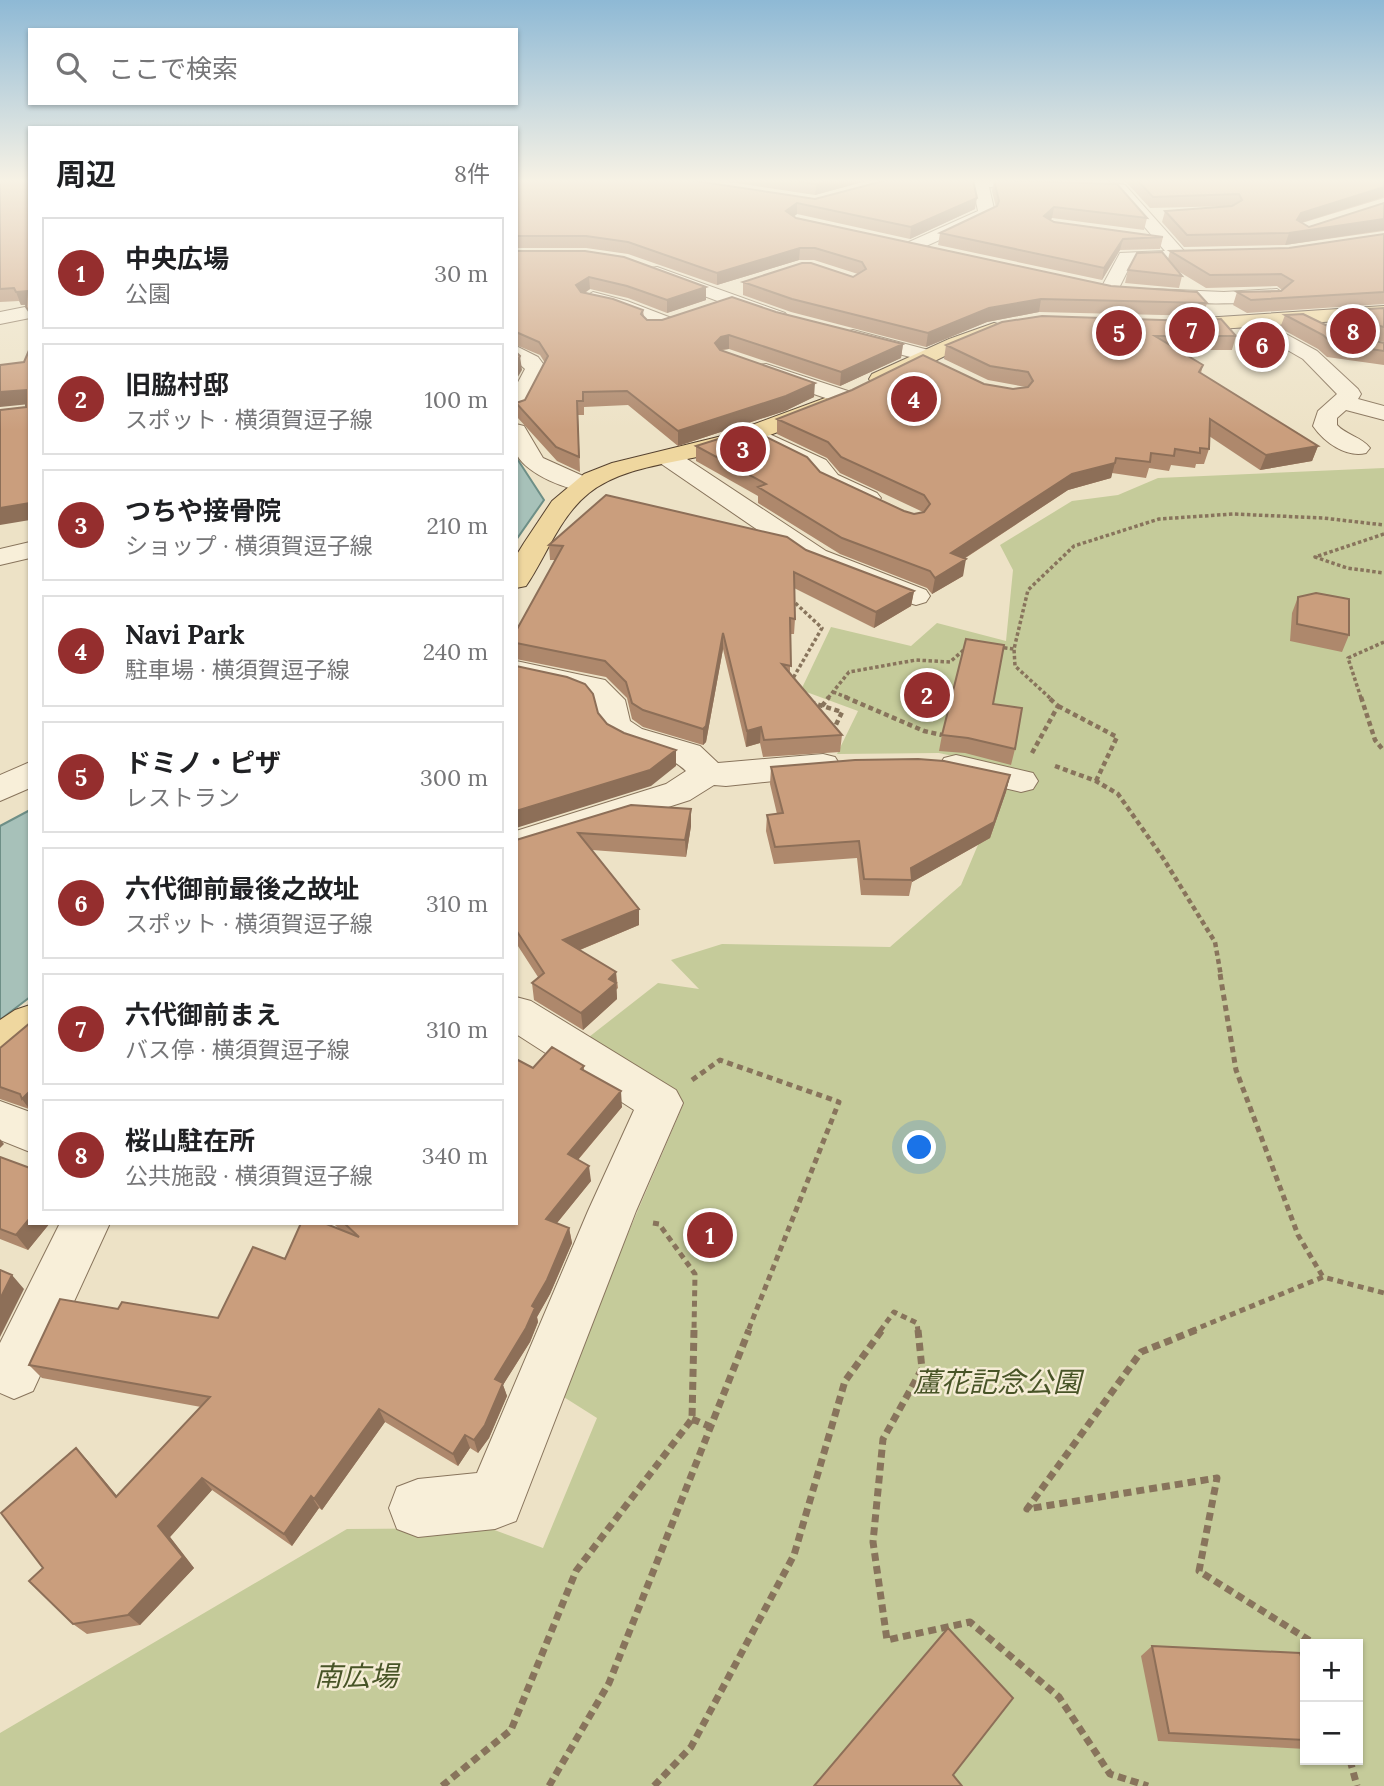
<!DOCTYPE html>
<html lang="ja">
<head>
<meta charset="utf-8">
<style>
	body { margin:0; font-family:Lora,"Noto Sans JP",serif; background:#f6f6f6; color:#202124 }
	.controls { position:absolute; right:21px; bottom:21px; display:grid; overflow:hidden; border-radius:0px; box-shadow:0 2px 5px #0004 }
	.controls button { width:63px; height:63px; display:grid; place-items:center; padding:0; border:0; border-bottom:2px solid #e0e0e0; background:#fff; color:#202124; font:35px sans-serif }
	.you { position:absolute; left:920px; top:1148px; width:24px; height:24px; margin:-18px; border:5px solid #fff; border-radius:50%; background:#1a73e8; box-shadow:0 0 0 10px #1a73e833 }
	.badge { display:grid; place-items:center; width:46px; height:46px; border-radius:50%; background:#952e2e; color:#fff; font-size:23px; font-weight:700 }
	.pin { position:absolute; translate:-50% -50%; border:4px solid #fff; box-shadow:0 2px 7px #0006 }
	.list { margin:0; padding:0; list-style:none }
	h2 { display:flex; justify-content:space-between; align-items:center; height:91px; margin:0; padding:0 28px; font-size:30px }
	h2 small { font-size:23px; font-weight:400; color:#757577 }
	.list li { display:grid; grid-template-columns:46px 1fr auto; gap:21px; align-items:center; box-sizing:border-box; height:112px; margin:0 14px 14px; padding:0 14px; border:2px solid #e0e0e0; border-radius:0px }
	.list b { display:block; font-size:26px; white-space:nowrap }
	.list p { margin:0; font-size:23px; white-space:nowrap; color:#757577 }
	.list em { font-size:23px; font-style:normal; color:#757577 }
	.icon { flex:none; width:38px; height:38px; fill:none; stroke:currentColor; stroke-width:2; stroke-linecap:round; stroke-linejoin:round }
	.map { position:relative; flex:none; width:1384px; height:1786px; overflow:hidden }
	.search { position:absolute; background:#fff; box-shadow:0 2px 5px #0004; left:28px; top:28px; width:490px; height:77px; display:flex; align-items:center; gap:18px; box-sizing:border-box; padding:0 24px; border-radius:0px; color:#757577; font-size:26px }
	.panel { position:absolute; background:#fff; box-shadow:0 2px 5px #0004; left:28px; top:126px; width:490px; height:1099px; border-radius:0px }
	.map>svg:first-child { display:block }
	.green { fill:#c5cb9a; fill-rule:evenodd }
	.water { fill:#a7c1b9; stroke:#6e8f87; stroke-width:2 }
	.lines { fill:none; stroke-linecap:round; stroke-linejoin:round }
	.minor-casing { stroke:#88745c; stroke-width:2 }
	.major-casing { stroke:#564230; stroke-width:2 }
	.path-far3 { stroke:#88745c; stroke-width:3.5; stroke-dasharray:3.5 2.5; stroke-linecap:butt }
	.path-far2 { stroke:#88745c; stroke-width:4.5; stroke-dasharray:5 3.5; stroke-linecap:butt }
	.path-far1 { stroke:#88745c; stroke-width:5; stroke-dasharray:6 4.5; stroke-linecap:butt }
	.path { stroke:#88745c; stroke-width:7; stroke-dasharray:8 5; stroke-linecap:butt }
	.minor { fill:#f8efd9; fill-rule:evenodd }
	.major { fill:#efd79f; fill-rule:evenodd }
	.wall { fill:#ae886c }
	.shaded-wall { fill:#8d6f58 }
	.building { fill:#ca9e7d; stroke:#8d6f58; stroke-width:2 }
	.labels { text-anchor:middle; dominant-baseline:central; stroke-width:5; stroke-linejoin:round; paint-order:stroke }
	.near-park-label { font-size:28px; font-style:italic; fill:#485427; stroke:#f5ecd5 }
</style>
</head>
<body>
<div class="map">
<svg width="1384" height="1786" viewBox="0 0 1384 1786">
	<rect width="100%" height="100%" fill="#ede2c6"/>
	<path class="green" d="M1384,468v1318h-1384v-53l347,-204 142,-1 54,20 54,-130 -38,-24 125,-291 -95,-66 69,-54 41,6 -28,-29 51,-16 168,3 71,-62 46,-109v-8l-68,-15 -102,1 21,-43 -57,-21 30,-63 80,19 26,-23 69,18 7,-71 -13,-25 72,-44 46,-6 40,-17zM1305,1644h53v116h-53z"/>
	<path class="water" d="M516,457l28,43 -28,40z
		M30,810v187l-30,23v-194z"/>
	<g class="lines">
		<g class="minor-casing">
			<path id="minor" d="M898,180h150l4,4 -8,5 -55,-2 6,26 -2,3 -78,35 -6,-1 -3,-4 3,-4 69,-31 -5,-24 -68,-2z
				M1108,182l17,3 59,66 10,1 3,4 -3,4 -62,2 -16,32h-14l-2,-4 20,-37 45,-2 -50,-59 -12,-2 -3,-3z
				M657,267l128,46 3,4 -3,4h-14l-120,-45 -3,-4 3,-4z
				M1151,289l73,3 53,-3 9,6c-10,12 -122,9 -142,4l-2,-4 2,-4z
				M593,292l34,9 47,18 3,4 -3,4 -7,2 -81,-27 -3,-4z
				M30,306v12l-30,6v-12z
				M1253,316l64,35 41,38 3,5 -3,5 26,7v14l-38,-10 -9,8v7c9,10 25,12 33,23l-4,5c-20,5 -42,-11 -53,-27l5,-15 19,-17 -34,-35 -57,-33 -3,-4 3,-4z
				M853,330l83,22 3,4 -3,4 -7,2 -83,-22 -3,-4 3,-4z
				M516,346l22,11 9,12 -20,39 -3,5 -8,2v-29l9,-17 -9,-8z
				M766,364l85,28 3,5 -3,5 -8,2 -85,-29 -3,-5 3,-5z
				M516,424l8,2 19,32 49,22 4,5 -4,5c-18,5 -71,-18 -76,-38 -2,-8 0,-19 0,-28z
				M767,433l59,27 12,15 39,18 4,5 -4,5 -9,3 -9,-3 -39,-18 -12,-15 -49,-25 -4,-5 4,-5z
				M669,451l9,2 148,98 100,39 4,6 -4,6 -10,3 -10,-3 -100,-39 -146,-100 -3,-5 3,-5z
				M30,542v16l-30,7v-16z
				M516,661l89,19 20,20 5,21 12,8 58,17 18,17 105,-9 12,3 5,8 -5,8 -12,3 -97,10 -12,-1 -24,15 -174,56v-25l150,-47 20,-13c-19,-19 -46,-16 -69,-28 -24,-14 -13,-24 -24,-40 -9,-14 -60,-20 -77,-24z
				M956,755l77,18 5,8 -5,8 -12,3 -77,-18 -5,-8 5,-8z
				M30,762v26l-30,13v-26z
				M516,997l15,4 145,89 7,13 -47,108 -120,310 -21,8 -77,8 -21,-8 -8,-21 8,-21 21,-8 59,-6 111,-262 46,-101 -118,-76z
				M0,1101l30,11v40l-30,-12z
				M60,1223h50l-77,168 -19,8 -14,-6v-50z"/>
		</g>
		<g class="major-casing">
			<path id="major" d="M1384,306v12l-211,14 -7,-2 -3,-4 3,-4 7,-2z
				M994,323l7,2 3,4 -3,4 -38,14 -75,37h-16l-3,-5 3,-5 77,-35z
				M825,398l8,2 3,5 -3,5c-36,15 -73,30 -111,41 -42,12 -98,14 -133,42 -30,24 -42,62 -63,93l-10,2v-32l8,-13 28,-42 32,-27 28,-11 110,-27z
				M30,1005v40l-15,10 -15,5v-40l15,-10z"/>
		</g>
		<path class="path-far3" d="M1384,534l-69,23 32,11 37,5
			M791,599l31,29 -30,52
			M998,647l16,2
			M833,692l16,6
			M828,698l21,-26 67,-12 34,2 17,-15
			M1050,698l-35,-32 -1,-17 14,-59 46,-44 85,-27 74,-5 90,4 61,7
			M1361,698l-13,-40 36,-16"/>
		<path class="path-far2" d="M845,697l79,34 18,4
			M1361,697l14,43 9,11
			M810,702l32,10 -9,19
			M822,706l7,-9
			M1058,706l59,31 -21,44
			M1032,753l26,-47 -10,-9
			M1055,766l41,15 22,13 45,64 52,84 6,34"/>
		<path class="path-far1" d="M1220,974l16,96 62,165 25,42
			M692,1080l28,-20 119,42 -91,229
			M653,1223l6,1 36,50 -1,57
			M880,1331l14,-19 23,11 1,8
			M1191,1331l132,-54 61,16"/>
		<path class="path" d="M918,1330l4,39 -39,70 -10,103 14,98 83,-18 89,75 51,77 38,12
			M1196,1330l-55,22 -114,157 190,-31 -18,93 116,73
			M692,1419l19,8
			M1350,1760l7,26
			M442,1786l69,-56 65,-159 116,-152 2,-89
			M549,1786l60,-103 140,-353
			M654,1786l37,-39 103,-192 51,-174 37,-51"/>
		<use href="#minor" class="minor"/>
		<use href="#major" class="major"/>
	</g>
	<path class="wall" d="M0,180h30v137l-4,-12h-5l-2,-4 -19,1z
		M516,180l459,29 -65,30 -113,-25 -3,2 2,2 315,68 96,17 -4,13 -164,-4 -52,10 -61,25 -135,-35 -48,-17v-13l110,-5 5,-3 -44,-14h-15l-82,25 -89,-31 -42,-6h-70z
		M717,180h153l-55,15z
		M994,180l153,38 -3,12 -92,-12 -2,2 4,2 109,15 -3,12 -40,1 -18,30 -164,-35 2,-12 56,-26 -4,-16z
		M1120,180h264v18l-82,25 7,4 75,-24v28l-99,14 -101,2 -22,-25 3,-11 68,-5 -83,2 -23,-25z
		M1384,234v70l-137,9 -14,-8 4,-13 45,-2 -5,-4 -71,2 -28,-17 4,5 -3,12 -54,-5 3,-13 40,-11 2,-8 119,-3z
		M516,251l190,49 -39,13 -39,-15 -38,-9 -5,4 58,17 1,7 3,3 129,-8 127,32 -2,14 -61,28 -111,-37 -7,1 92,47 -29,14 -107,35 -50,-41 -44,2v8h-6l2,57 -23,-11 -40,-44 -1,-14 9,-3 20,-37 -5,-8 -24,-10z
		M1384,308v34l-29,-7 -22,-11 5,-13z
		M1285,315l59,19 40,9v22l-57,-8 -9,-8 -38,-21z
		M1002,322l234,14 -4,14h-54l25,15 -2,8 117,73 -6,15 -52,9 -51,-34v13l-5,15h-8l-1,4 -24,-3 -2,6 -20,-3 -3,10 -34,-5 -1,5 -43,12 -104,69 -1,17 -31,18 -5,-6 -87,-34 -82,-51v-7l-62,-35v-15l124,26 84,39 10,3 9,-2 -83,-39 -13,-15 -50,-24v-15l207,-35 29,5 13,-2 -38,-7 -44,-21 2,-14z
		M549,545l257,5 108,41 -3,15 -37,22 -80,-40 1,31 -1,15h-4v40l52,61 -2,17 -77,5 -3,-14 -14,4 -23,-98 -17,93 -3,3 -60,-18 -11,-8 -5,-21 -21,-21 -90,-18v-28l39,-71h-5z
		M1298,597l51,38 -7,17 -52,-11 2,-28z
		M993,704l22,45 -4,16 -46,-12 -26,-2 3,-16z
		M771,767l239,8 -4,17 -16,46 -78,44 -3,14 -48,-1 -4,-37 -83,6 -8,-33 1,-16 10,-1 -7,-30z
		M631,805l60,21 -5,31 -94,-7 47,75 -59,25 36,22 2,16 -2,2 1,9 -34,31 -49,-30 -2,-17 6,-6 -22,-34v-103z
		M30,1023v87l-1,-1 -29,-10v-51z
		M584,1066v5l38,36 -44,53 13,21 -34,42 12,5 3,15 -22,51 -13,23 1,5 -8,20 -27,43 4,11 -18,42 -11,15 -8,-5 -12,18 -73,-44 -63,88 -3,-2 -27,38 -80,-56 -42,47 24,31 -54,57 -53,9 -14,-10 -30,-56 33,-120 12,13 29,35 84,-89 -159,-29 -13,-13 89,-56 100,9 67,-59 55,-29 -7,-7h183l17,-155z
		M0,1157l30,66h20l-22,27 -28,-11z
		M1152,1646l153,25v78l-147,-8 -17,-85z"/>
	<path class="shaded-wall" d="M830,180h40l-55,15 1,-11z
		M1384,187l-1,10 -86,27v-4l4,-7z
		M977,198l-2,11 -65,30 1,-12z
		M797,203v11l-11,9v-12z
		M1054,207l-2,11 -10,9 2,-11z
		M1384,219v11l-99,15 4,-12z
		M1123,239l-3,11 -18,30 2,-12z
		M800,248l-1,12 -82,25v-12z
		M589,277l1,12 -14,9v-13z
		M706,287v13l-39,13v-13z
		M27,291l3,13 -9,1 -5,-13z
		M1041,299l-2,13 -52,10 -61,25 2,-14 61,-25z
		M729,335v14l-9,1 -5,-7 6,-6z
		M903,344l-2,14 -61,28 1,-14z
		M520,356l2,14 -6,10v-16z
		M815,383l-1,14 -29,14 -107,35v-15z
		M26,390l4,14 -30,3v-15z
		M1318,446l-6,15 -52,9 6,-15z
		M1115,463l-4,15 -43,12 -120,79 3,-16 121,-79z
		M30,503v17l-30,5v-17z
		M966,559l-3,17 -31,18 3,-16z
		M914,591l-3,15 -37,22 2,-16z
		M723,633v16l-17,93 -3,3v-16z
		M761,727l-1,16 -14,4 1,-16z
		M676,750v16l-25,20 -135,42v-17z
		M1010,775l-4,17 -16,46 -78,44 -1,-14z
		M691,809v17l-5,31 -1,-17z
		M639,909v16l-74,31 -2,-16z
		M616,972l1,27 -34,31 -2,-17 28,-34z
		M30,1091v19l-8,-11z
		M621,1091l1,16 -52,62 -2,-15z
		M0,1139l4,5 -4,4z
		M589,1166l2,15 -43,53 -2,-15z
		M30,1218v5h20l-22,27 -12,-15z
		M569,1228l3,15 -22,51 -13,23 1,5 -8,20 -27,43 4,11 -18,42 -11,15 -4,-13 21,-61 37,-73z
		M12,1275l12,14 -24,48v-38z
		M379,1409l6,13 -63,88 -8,-11z
		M465,1435l5,13 -12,18 -5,-12z
		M76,1448l12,13 40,48 -12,-12z
		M202,1478l10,12 -42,47 24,31 -54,57 -12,-10 30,-89z
		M311,1496l8,12 -27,38 -8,-12z"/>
	<path class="building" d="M0,180h30v133l-4,-6 1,-16 -11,1 -2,-4 -14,1z
		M516,180h173l126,19 72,-19h86l4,18 -66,29 -114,-24 -11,8 10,7 315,68 86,6 10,11 -166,-4 -52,9 -61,25 -136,-34 -49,-17 59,-19h9l42,14 13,-8 -4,-7 -47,-14h-15l-83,25 -89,-31 -42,-6h-70z
		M790,180h40l-14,4z
		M994,180l123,4 30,34 -93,-11 -10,9 10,6 109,15 -40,2 -19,29 -164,-35 57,-27 2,-5z
		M1137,180h247v7l-83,26 -4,7 12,7 75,-24v16l-95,14 -102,2 -22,-24 67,-5 10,-6 -3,-6 -86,3z
		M1384,234v58l-133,8 -14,-8 44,-1 12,-10 -12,-7 -71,1 -40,-24 119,-3z
		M516,251h69l39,6 82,30 -39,13 -40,-14 -38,-9 -13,8 5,7 32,7 30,11 -2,4 6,6h15l70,-23 44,15 127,32 -62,28 -112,-37 -8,2 -6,6 5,7 95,33 -29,13 -108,35 -51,-40 -44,1v9h-6l2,56 -23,-10 -40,-44 9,-3 23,-44 -9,-14 -23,-10z
		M1162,252l20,24 -54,-6 9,-17z
		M1384,308v19l-24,-6 -22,-10z
		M1303,314l41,20 40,9v8l-52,-8 -9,-8 -38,-20z
		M1042,316l150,5 29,-2 15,17h-81l48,29 -4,7 119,74 -52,9 -56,-36 -1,30 -9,-1v5l-25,-4 -1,7 -23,-3 -1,9 -34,-4 -1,5 -43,11 -121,79 15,6 -31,19 -5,-7 -88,-33 -84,-51 8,-3 -70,-38 54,-17 57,28 13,15 84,39 10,3 10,-2 6,-8 -6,-9 -83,-38 -13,-15 -51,-23 75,-29 71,-35 61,29 29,5 15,-2 5,-6 -5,-9 -38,-6 -44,-21 56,-23z
		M30,348v155l-30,5v-98l26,-3v-17l-26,2v-27l24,-3z
		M516,352l4,4 -4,8z
		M606,495l181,42 19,13 108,41 -38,21 -82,-40 1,47 -5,-1 1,48 -9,-2 60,71 -78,5 -3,-13 -14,4 -24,-98 -17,93 -3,3 -60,-19 -11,-7 -6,-21 -21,-21 -89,-18v-12l47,-85 -14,-1z
		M1316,593l33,6v36l-52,-11 1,-27z
		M966,639l38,6 -11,59 29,4 -7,41 -47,-11 -26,-3z
		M516,666l51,11 18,7 8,10 5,19 9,11 17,9 52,17 -26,20 -134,41z
		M918,759l26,2 66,14 -16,47 -83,46 1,12 -48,-1 -5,-38 -84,6 -8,-32 16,-2 -12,-46 84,-7z
		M631,805l60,4 -6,31 -107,-7 61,76 -76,31 53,32 -7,7 7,4 -35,30 -49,-30 12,-10 -28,-43v-90z
		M30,1023v68l-8,8 -2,-5 -20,-7v-39z
		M552,1047l32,19 -3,3 40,22 -53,63 21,12 -43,53 23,9 -22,52 -15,26 3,2 -9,20 -31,51 8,4 -18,42 -11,15 -9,-5 -12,19 -74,-45 -65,90 -3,-3 -27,38 -82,-56 -44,48 25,31 -55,58 -55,9 -44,-43 14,-13 -42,-55 75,-65 40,49 94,-100 -181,-32 31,-66 58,10 4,-7 96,16 35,-71 32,12 16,-36h23l35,14 -15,-14h172v-164l17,9z
		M0,1157l30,11v50l-14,17 -16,-6z
		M0,1270l12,5 -12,24z
		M948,1628l65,70 -60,77 9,11h-148z
		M1152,1646l148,7 5,18v69l-136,-7z"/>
	<linearGradient id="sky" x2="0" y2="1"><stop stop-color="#8eb9d5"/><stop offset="0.42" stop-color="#f7f2e5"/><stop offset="1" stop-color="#f7f2e5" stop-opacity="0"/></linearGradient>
	<rect width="1384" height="430" fill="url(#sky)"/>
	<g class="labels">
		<g class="near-park-label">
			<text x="997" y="1382">蘆花記念公園</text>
			<text x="356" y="1676">南広場</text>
		</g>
	</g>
</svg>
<div class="controls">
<button>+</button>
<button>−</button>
</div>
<div class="you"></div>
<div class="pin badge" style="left:710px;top:1235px">1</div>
<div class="pin badge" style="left:927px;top:695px">2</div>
<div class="pin badge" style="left:743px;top:449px">3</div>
<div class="pin badge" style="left:914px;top:399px">4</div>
<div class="pin badge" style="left:1119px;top:333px">5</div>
<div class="pin badge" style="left:1262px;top:345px">6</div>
<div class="pin badge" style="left:1192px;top:330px">7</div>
<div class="pin badge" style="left:1353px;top:331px">8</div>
<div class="search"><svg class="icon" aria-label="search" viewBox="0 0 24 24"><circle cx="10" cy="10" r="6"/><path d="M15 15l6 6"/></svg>ここで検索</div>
<section class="panel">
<h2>周辺<small>8件</small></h2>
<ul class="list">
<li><span class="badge">1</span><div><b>中央広場</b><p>公園</p></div><em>30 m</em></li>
<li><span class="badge">2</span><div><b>旧脇村邸</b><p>スポット · 横須賀逗子線</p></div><em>100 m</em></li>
<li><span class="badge">3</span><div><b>つちや接骨院</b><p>ショップ · 横須賀逗子線</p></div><em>210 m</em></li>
<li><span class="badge">4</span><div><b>Navi Park</b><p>駐車場 · 横須賀逗子線</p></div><em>240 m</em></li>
<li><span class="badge">5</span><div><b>ドミノ・ピザ</b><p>レストラン</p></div><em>300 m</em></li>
<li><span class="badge">6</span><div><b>六代御前最後之故址</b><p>スポット · 横須賀逗子線</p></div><em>310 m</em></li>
<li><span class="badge">7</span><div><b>六代御前まえ</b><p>バス停 · 横須賀逗子線</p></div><em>310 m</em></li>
<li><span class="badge">8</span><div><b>桜山駐在所</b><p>公共施設 · 横須賀逗子線</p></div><em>340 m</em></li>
</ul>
</section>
</div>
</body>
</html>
